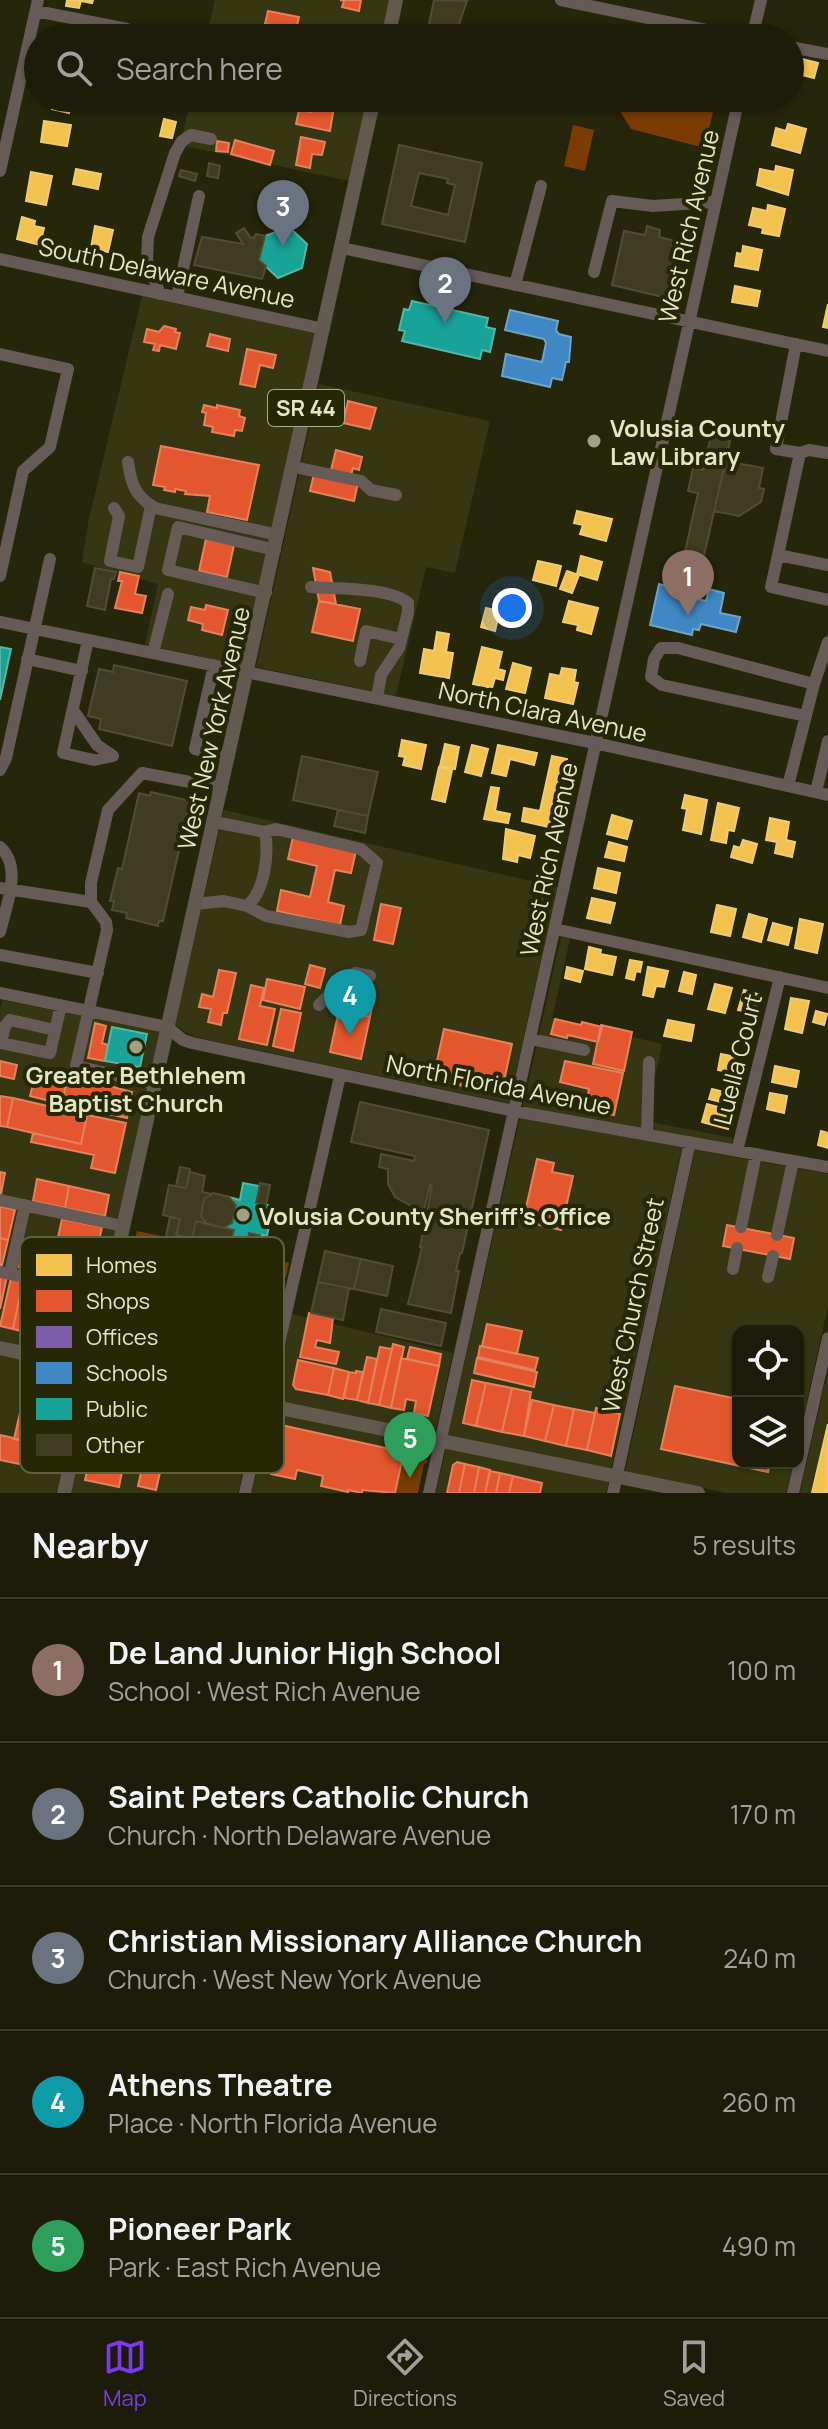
<!DOCTYPE html>
<html lang="en">
<head>
<meta charset="utf-8">
<style>
	body { margin:0; font-family:Manrope,sans-serif; background:#292916; color:#f1f3f6 }
	.controls { position:absolute; right:24px; bottom:24px; display:grid; overflow:hidden; border-radius:16px; box-shadow:0 2px 6px #0004 }
	.controls button { width:72px; height:72px; display:grid; place-items:center; padding:0; border:0; border-bottom:2px solid #3a3a29; background:#1c1c08; color:#f1f3f6; font:40px sans-serif }
	.you { position:absolute; left:512px; top:608px; width:28px; height:28px; margin:-20px; border:6px solid #fff; border-radius:50%; background:#1a73e8; box-shadow:0 0 0 12px #1a73e833 }
	.badge { display:grid; place-items:center; width:52px; height:52px; border-radius:50%; background:#7c3aed; color:#fff; font-size:26px; font-weight:700 }
	.pin { position:absolute; translate:-50% -66px; filter:drop-shadow(0 2px 4px #0008) }
	.pin::after { content:''; position:absolute; top:42px; width:28px; height:24px; background:inherit; clip-path:polygon(0 0,100% 0,50% 100%) }
	.list { margin:0; padding:0; list-style:none }
	h2 { display:flex; justify-content:space-between; align-items:center; height:104px; margin:0; padding:0 32px; font-size:34px }
	h2 small { font-size:26px; font-weight:400; color:#a0a19c }
	.list li { display:grid; grid-template-columns:52px 1fr auto; gap:24px; align-items:center; box-sizing:border-box; height:144px; padding:0 32px; border-top:2px solid #3a3a29 }
	.list b { display:block; font-size:30px; white-space:nowrap }
	.list p { margin:0; font-size:26px; white-space:nowrap; color:#a0a19c }
	.list em { font-size:26px; font-style:normal; color:#a0a19c }
	.icon { flex:none; width:44px; height:44px; fill:none; stroke:currentColor; stroke-width:2; stroke-linecap:round; stroke-linejoin:round }
	.map { position:relative; flex:none; width:828px; height:1493px; overflow:hidden }
	.search { position:absolute; background:#1c1c08; box-shadow:0 2px 6px #0004; left:24px; right:24px; top:24px; height:88px; display:flex; align-items:center; gap:20px; box-sizing:border-box; padding:0 28px; border-radius:44px; color:#a0a19c; font-size:30px }
	.sheet { height:824px; background:#1c1c08 }
	nav { display:flex; justify-content:space-around; align-items:center; box-sizing:border-box; height:112px; border-top:2px solid #3a3a29; background:#1c1c08; font-size:22px; color:#a0a19c }
	nav a { display:grid; justify-items:center; gap:4px }
	nav .on { color:#7c3aed }
	.map>svg:first-child { display:block }
	.built { fill:#363712 }
	.green { fill:#7a3c03 }
	.homes { fill:#f2c14e; stroke:#eecc72; stroke-width:2 }
	.shops { fill:#e4572e; stroke:#e4825b; stroke-width:2 }
	.schools { fill:#3f88c5; stroke:#70a4c5; stroke-width:2 }
	.public { fill:#17a398; stroke:#54b7a6; stroke-width:2 }
	.building { fill:#403c22; stroke:#514d35; stroke-width:2; fill-rule:evenodd }
	.lines { fill:none; stroke-linecap:round; stroke-linejoin:round }
	.minor { stroke:#665b56; stroke-width:12 }
	.major { stroke:#62594f; stroke-width:14 }
	.poi-dot { fill:#a1a284; stroke:#262705; stroke-width:3 }
	.labels { text-anchor:middle; dominant-baseline:central; stroke-width:8; stroke-linejoin:round; paint-order:stroke }
	.shield { fill:#262705; stroke:#aaac8b; stroke-width:2 }
	.shield-label { font-size:22px; font-weight:bold; fill:#e3e5c5 }
	.street-label { font-size:24px; fill:#e3e5c5; stroke:#262705 }
	.poi-label { font-size:24px; font-weight:bold; fill:#e3e5c5; stroke:#262705; text-anchor:start }
	.key { fill:#262705; stroke:#5f603f; stroke-width:2 }
	.key-label { font-size:22px; fill:#e3e5c5 }
</style>
</head>
<body>
<div class="map">
<svg width="828" height="1493" viewBox="0 0 828 1493">
	<rect width="100%" height="100%" fill="#26260b"/>
	<path class="built" d="M215,0h174l-8,38h-175z
		M191,98h177l-19,83 -169,-36z
		M142,296l174,37 -73,332 -98,-20 13,-61 -76,-22 6,-39z
		M319,384l171,37 -35,152 -29,-6 -30,129 -140,-29z
		M224,810l333,77 -48,216 -315,-66 -19,-12z
		M561,937l9,2 -18,79 110,26 -16,77 87,17 -2,6 -208,-38z
		M2,1000l157,31 -72,328 -87,-17v-332z
		M520,1118l162,29 -71,322 -163,-33z
		M695,1150l133,24v132l-30,134v-109h-60v132h55l-7,30h-59l-102,-21z
		M127,1239l-5,32 69,14 4,-24 91,21 -27,116 -159,-36z
		M292,1314l161,39 -18,81 -162,-33z
		M0,1354l84,17 -28,122h-56z
		M828,1369v124h-28z
		M98,1374l159,36 -19,83h-167z
		M270,1413l162,33 -1,7 -15,-9 -14,-1 -12,50h-138z
		M446,1448l163,33 -3,12h-170z"/>
	<path class="green" d="M606,27l49,11h-49z
		M612,98h104l-11,50 -74,-19z
		M573,125l21,5 -9,41 -21,-5z
		M137,1231l152,32 -3,14 -95,-22 -6,29 -57,-14z
		M406,1447l18,7 4,8 -4,2 -6,29h-22z"/>
	<path class="homes" d="M67,0h26l-1,3 -11,-2 -2,7 -13,-2z
		M79,28l11,3 -2,7h-25l2,-8 13,3z
		M790,56l28,7 -4,15 -24,-6z
		M52,98h21l-4,15 -17,-4 3,-10z
		M90,98h19l-2,12 -19,-4z
		M164,119l12,3 -4,16 -12,-2z
		M44,121l27,4 -4,21 -26,-4z
		M788,124l18,5 -6,24 -28,-8 4,-17 10,3z
		M776,166l17,4 -5,25 -31,-10 3,-16 15,3z
		M76,169l25,5 -3,15 -25,-5z
		M31,172l21,4 -6,29 -20,-4z
		M768,205l17,4 -6,27 -17,-3 1,-5 -14,-3 4,-17 14,3z
		M22,217l13,4 -1,5 10,2 -4,17 -23,-6z
		M95,226l18,4 -5,22 -17,-4z
		M743,246l19,4 -4,20 -23,-4 2,-13 5,1z
		M735,286l25,5 -3,15 -25,-4z
		M828,304v24l-5,-1z
		M577,511l35,8 -6,22 -26,-7 3,-9 -9,-2z
		M581,556l21,6 -5,18 -20,-6z
		M538,561l23,5 -5,20 -23,-6z
		M567,571l12,4 -7,18 -12,-4z
		M569,601l29,7 -7,26 -14,-4 1,-5 -15,-3z
		M486,608l14,3 -5,20 -14,-4z
		M437,632l12,2 -3,18 7,1 -4,25 -29,-5 4,-24 10,2z
		M482,647l20,5 -4,17 7,2 -2,9 -8,-2 -3,10 -19,-4z
		M513,663l18,5 -6,25 -19,-4z
		M562,668l14,2 -2,12 4,1 -5,21 -28,-6 5,-24 10,2z
		M402,740l24,5 -5,24 -18,-4 2,-8 -6,-1z
		M445,744l14,3 -4,22 -15,-3z
		M472,745l16,4 -7,27 -16,-4z
		M498,745l39,8 -3,12 -24,-6 -4,17 -14,-3z
		M552,756l15,3 -14,69 -31,-7 2,-13 16,3z
		M439,767l13,3 -7,32 -13,-3z
		M491,787l8,1 -4,23 15,3 -2,9 -24,-4z
		M685,795l22,5 -6,34 -18,-4 4,-21 -5,-1z
		M718,803l21,5 -5,23 -6,-1 -2,13 -15,-3z
		M612,815l20,6 -5,18 -20,-5z
		M770,818l19,4 -3,18 9,2 -3,15 -17,-4 2,-11 -11,-2z
		M506,829l29,7 -5,22 -12,-3 -1,7 -14,-3z
		M743,840l14,4 -5,19 -21,-6 3,-11 6,2z
		M609,842l18,5 -3,14 -19,-4z
		M598,868l22,5 -4,20 -22,-5z
		M592,898l23,5 -5,20 -23,-5z
		M717,905l19,4 -6,27 -19,-4z
		M749,914l18,5 -6,23 -18,-5z
		M800,919l23,5 -6,29 -22,-5z
		M773,923l19,5 -4,17 -20,-5z
		M589,947l12,3 -1,4 16,3 -4,18 -27,-6z
		M630,960l12,2 -2,10 -4,-1 -2,9 -8,-2z
		M567,967l16,4 -3,11 -15,-4z
		M648,967l20,4 -4,16 -8,-1 -3,11 -10,-2z
		M684,972l12,3 -4,19 -13,-3z
		M715,984l17,4 -7,25 -17,-4z
		M744,990l16,5 -5,19 -17,-4z
		M791,998l18,3 -7,32 -17,-4z
		M816,1011l11,3 -3,11 -11,-3z
		M668,1020l26,5 -3,16 -27,-5z
		M721,1054l20,4 -3,16 -20,-4z
		M775,1066l24,5 -3,16 -24,-5z
		M712,1089l24,6 -3,10 -24,-6z
		M770,1093l17,3 -3,17 -17,-4z
		M707,1104l25,7 -4,18 -26,-7z
		M821,1131l7,2v15l-10,-3z
		M828,1424v69h-3l1,-3 -4,3h-10z"/>
	<path class="shops" d="M340,0h21l-2,11 -17,-4 2,-6z
		M268,11l31,6 -3,13 -31,-6z
		M313,103l21,4 -4,24 -34,-7 3,-14 12,2z
		M301,137l24,5 -3,13 -10,-1 -2,14 -14,-3z
		M235,140l39,11 -4,14 -39,-11z
		M217,141l12,2 -1,9 -12,-1z
		M164,326l12,3 -1,3 5,1 -4,16 -16,-4 -1,6 -6,-1 2,-6 -11,-2 3,-13 12,3z
		M210,334l20,5 -2,12 -21,-5z
		M247,349l29,6 -3,13 -13,-3 -5,22 -15,-3z
		M348,401l28,7 -6,21 -27,-6z
		M204,405l13,3v-3l23,5 -1,6 6,2 -3,13 -7,-1 -1,6 -22,-4 1,-5 -9,-2 2,-12 -4,-1z
		M161,446l98,19 -12,55 -40,-8 3,-16 -25,-2 1,-3 -11,-2v3l-11,-2 1,-3 -12,-2z
		M336,450l26,7 -3,13 -6,-2 -2,7 -20,-5z
		M314,474l44,9 -4,18 -44,-10z
		M206,539l28,6 -7,32 -28,-6z
		M313,568l17,4 6,32 -17,-3z
		M120,572l19,4 -4,18 11,2 -4,17 -27,-5 7,-27h-4z
		M319,601l41,8 -7,32 -41,-9z
		M206,605l22,5 -6,25 -20,-5 1,-6 -15,-4 3,-13 14,3z
		M293,837l63,14 -5,22 -16,-3 -7,32 16,4 -4,19 -63,-14 4,-21 29,7 7,-31 -29,-7z
		M381,904l20,4 -8,36 -19,-4z
		M310,965l15,4 -5,19 -15,-4z
		M219,970l17,3 -9,40h-4l-2,12 -13,-3 3,-13 -12,-2 3,-13 11,3z
		M267,979l38,8 -5,22 -37,-9z
		M251,985l13,3 -4,18 15,3 -8,36 -28,-6z
		M342,995l31,8 -3,14 -31,-7z
		M281,1009l20,4 -8,38 -20,-5z
		M339,1010l31,7 -9,42 -31,-7z
		M555,1019l26,6 1,-3 20,5 -4,15 -30,-7 -1,3 -16,-4z
		M95,1023l11,3 -4,17 6,2 -3,16 -17,-3z
		M601,1025l31,7 -8,39 -31,-7z
		M444,1029l68,15 -11,51 -68,-16z
		M0,1061l17,4 -3,14 -14,-3z
		M565,1061l58,12 -9,42 -29,-6 4,-20 -29,-7z
		M37,1068l31,7 -6,29 -32,-8z
		M68,1075l64,17 -5,26 -65,-14z
		M0,1096l13,2 -6,29 -7,-1z
		M13,1098l74,17 -6,29 -74,-17z
		M87,1115l39,8 -11,50 -24,-5 3,-13 -63,-13 2,-9 48,11z
		M537,1159l17,4 -2,9 21,4 -12,54 -38,-9z
		M0,1172l5,1 -4,21h-1z
		M37,1179l32,7 -4,22 -32,-7z
		M69,1186l40,9 -4,21 -40,-8z
		M0,1206l15,4 -7,30 -8,-2z
		M62,1219l40,8 -12,56 -40,-9z
		M727,1225l67,13 -4,21 -67,-13z
		M0,1238l8,2 -6,25h-2z
		M24,1241l32,7 -6,26 -31,-7z
		M0,1275l7,1 -7,33z
		M11,1278l12,2 -10,49 -13,-3z
		M23,1280l24,6 -10,49 -24,-6z
		M309,1313l24,5 -3,25 -13,-3 -2,7 24,5 -3,12 -36,-7z
		M487,1324l35,7 -5,23 -35,-8z
		M393,1344l11,3 -13,61 -12,-3z
		M480,1346l58,12 -3,12 -57,-13z
		M380,1347l12,2 -13,56 -11,-2z
		M410,1347l31,7 -2,12 -32,-7z
		M367,1357l10,2 -9,44 -11,-3z
		M401,1358l38,8 -11,50 -14,-3 2,-12 -10,-2 -2,11 -13,-2z
		M477,1358l60,14 -3,15 -60,-14z
		M298,1360l36,8 -6,27 -32,-6 -3,-4z
		M334,1368l15,4 -6,27 -15,-4z
		M356,1371l7,1 -6,28 -13,-2 5,-26 7,1z
		M29,1374l38,9 -14,64 -39,-8z
		M472,1380l14,3 -10,43 -13,-3z
		M486,1383l26,5 -10,44 -26,-6z
		M675,1386l63,13v64h32l-2,9 -107,-23z
		M512,1388l19,4 -7,44 -22,-4z
		M532,1400l22,5 -9,36 -21,-5z
		M554,1405l20,4 -8,37 -21,-5z
		M596,1408l24,6 -9,42 -24,-6z
		M574,1409l21,4 -8,37 -21,-4z
		M281,1425l123,27 -9,41 -33,-3v3l-14,-3v2l-27,-6 2,-10 -26,-6 -2,9 -24,-5z
		M0,1435l53,12 -5,23 -48,-10z
		M91,1454l33,7 -5,26 -34,-7z
		M145,1455l18,4 -7,31 -18,-4z
		M457,1462l8,2 -6,29h-12l6,-28z
		M465,1464l14,3 -5,26h-15z
		M479,1467l11,3 -5,23h-11z
		M490,1471l10,2 -4,20h-11z
		M500,1473l13,3 -4,17h-13z
		M513,1476l29,7 -2,10h-31z"/>
	<path class="schools" d="M510,310l48,11 -2,9 3,4 12,3 -2,25h-3l-4,18 -10,-2 -2,9 -48,-11 4,-22 36,8 4,-19 -2,-4 -39,-9z
		M659,584l19,5 -2,5 30,7 3,-12 15,4 -4,20 20,4 -4,15 -35,-8 -2,6 -6,-1 -1,6 -42,-10z"/>
	<path class="public" d="M289,227l18,17 -5,24 -24,10 -19,-18 6,-24z
		M412,301l76,17 -2,9 9,2 -5,23 -8,-2 -2,9 -78,-18 3,-10 -6,-1 5,-21 5,1z
		M0,647l11,2 -11,51z
		M112,1027l35,7 -7,33 -35,-6z
		M243,1183l16,3 -3,17 17,3 -6,30 -18,-3 -3,16 -16,-4 4,-15 -11,-2 9,-5 4,-18 -7,-8 11,3z"/>
	<path class="building" d="M434,0l33,1 -9,26 -8,-2 -3,13h-21z
		M399,145l83,18 -17,79 -83,-18zM419,173l29,6 -1,4 8,2 -7,30 -37,-9z
		M209,163l11,3 -2,12 -11,-2z
		M181,170l16,4 -2,7 -16,-5z
		M647,226l13,4 -1,7 21,5 -13,56 -55,-13 12,-54 21,4z
		M244,228l6,9 4,1 2,-4 9,2 -6,24 7,6 -4,13 -68,-14 8,-28 41,7 -7,-11z
		M711,436l19,5 -29,128 6,1 -5,23 -25,-5 21,-95 -10,-2 5,-23 10,2z
		M726,461l37,7 -4,20 5,1 -3,13 -22,14 -25,-5z
		M95,568l21,4 -2,7h-3l-6,31 -18,-4z
		M114,665l73,16 -15,65 -73,-17 2,-10 -13,-3 11,-47 14,3z
		M302,756l76,16 -10,44 -75,-16z
		M151,792l39,9 -27,120h-4l-1,5 -32,-8 1,-5 -15,-3 2,-9h-4l8,-33 4,1 17,-76 11,3z
		M338,810l30,6 -3,17 -31,-7z
		M360,1102l129,28 -27,123h-2l-4,18h3l-8,42 -43,-9 14,-57h-2l12,-61 -2,-1 -8,33 -13,-3 2,-9 -16,-9 -7,-13v-15l-9,-2 2,-13 33,7 1,-5 -64,-14z
		M180,1167l10,2 -4,19 -10,-2z
		M190,1172l15,4 -3,16 10,2 -8,5 -3,17 6,8 -11,-3 -4,17 -16,-3 4,-16 -17,-4 6,-30 17,3z
		M260,1183l10,2 -4,20 -10,-2z
		M213,1193l16,4 7,8 -4,18 -9,5 -16,-4 -6,-8 3,-17z
		M170,1217l10,2 -4,19 -10,-2z
		M196,1221l38,9 -4,15 -38,-7z
		M249,1233l11,2 -4,20 -11,-3z
		M325,1251l36,8 -7,30 -36,-7z
		M361,1259l32,7 -6,30 -33,-7z
		M318,1282l31,6 -6,32 -32,-7z
		M381,1309l65,14 -5,23 -65,-14z"/>
	<g class="lines">
		<path class="minor" d="M561,0l184,38
			M36,11l91,18
			M752,38l9,-38
			M790,47l38,7
			M0,171l38,-171
			M342,248l486,103
			M0,259l324,70
			M594,272l18,-71 41,5 62,-4
			M515,285l26,-99
			M160,294l-13,-33 1,-24 27,-84 7,-12 9,-6 20,4
			M177,297l22,-101
			M796,344l-20,105 24,4 -22,102 50,10
			M0,354l68,15 -18,78 -27,24 -23,105
			M800,453l9,-3 19,3
			M128,462c3,22 7,34 27,46l123,27
			M294,467l67,14 10,9 25,5
			M114,508l5,8 -9,45 28,6 13,-61
			M778,555l-7,32 57,13
			M311,587c25,2 79,0 97,16v9l-9,36 -18,27 -4,23
			M266,593l-98,-23 10,-43 97,23
			M0,622l595,121 233,52
			M153,653l15,-59
			M27,659l55,12
			M360,661l6,-30 35,8
			M214,665l-19,84 34,7
			M814,684l14,-42
			M73,710l24,35 16,11 -19,4 -31,-7 25,-113
			M0,770l6,-12 44,-199
			M788,786l26,-102 -136,-36h-17l-7,11 -3,18 11,8 144,31
			M816,792l12,-51
			M0,847c23,20 6,59 0,85
			M0,888l91,14
			M195,904l29,-3 23,5c18,-14 22,-53 18,-74l-51,-10
			M247,906l19,10 83,16 12,-2 16,-67 -16,-14 -85,-20 -11,3
			M555,929l273,59
			M0,955l98,18
			M0,993l167,34 16,13 9,3 322,68 314,56
			M319,1005l16,-16 12,-1 8,-15 15,3
			M531,1039l53,11
			M0,1043l50,10 11,-48
			M1,1043l4,-17 5,-6 45,10
			M155,1084l-79,-18 31,-136 -1,-8 -15,-20v-19l17,-73 34,-37 80,15
			M647,1135l2,-73
			M737,1151l43,-174
			M0,1200l123,26
			M741,1227l15,-73
			M777,1235l16,-74
			M733,1269l4,-21
			M0,1272l108,22
			M10,1273l15,-68
			M113,1274l106,23 -7,30 20,5
			M768,1277l5,-21
			M211,1295l6,-27
			M245,1493l95,-417
			M429,1493l310,-1395
			M613,1493l77,-351
			M793,1493l35,-155"/>
		<path class="major" d="M388,38l8,-38
			M0,1348l265,57 433,88
			M64,1493l310,-1395"/>
	</g>
	<g class="poi-dot">
		<circle cx="594" cy="441" r="8"/>
		<circle cx="136" cy="1047" r="8"/>
		<circle cx="243" cy="1215" r="8"/>
	</g>
	<g class="labels">
		<rect class="shield" x="268" y="390" width="76" height="36" rx="6"/>
		<g class="shield-label">
			<text x="306" y="408">SR 44</text>
		</g>
		<g class="street-label">
			<text transform="translate(688 226) rotate(-77)">West Rich Avenue</text>
			<text transform="translate(167 272) rotate(12)">South Delaware Avenue</text>
			<text transform="translate(543 711) rotate(12)">North Clara Avenue</text>
			<text transform="translate(213 728) rotate(-77)">West New York Avenue</text>
			<text transform="translate(548 859) rotate(-78)">West Rich Avenue</text>
			<text transform="translate(737 1059) rotate(-76)">Luella Court</text>
			<text transform="translate(499 1084) rotate(11)">North Florida Avenue</text>
			<text transform="translate(632 1305) rotate(-78)">West Church Street</text>
		</g>
		<g class="poi-label">
			<text x="610" y="427">Volusia County<tspan x="610" dy="28">Law Library</tspan></text>
			<text x="136" y="1074" text-anchor="middle">Greater Bethlehem<tspan x="136" dy="28">Baptist Church</tspan></text>
			<text x="259" y="1215">Volusia County Sheriff's Office</text>
		</g>
	</g>
	<rect x="20" y="1237" width="264" height="236" rx="12" class="key"/>
	<rect x="36" y="1254" width="36" height="22" fill="#f2c14e"/>
	<rect x="36" y="1290" width="36" height="22" fill="#e4572e"/>
	<rect x="36" y="1326" width="36" height="22" fill="#7b5ea7"/>
	<rect x="36" y="1362" width="36" height="22" fill="#3f88c5"/>
	<rect x="36" y="1398" width="36" height="22" fill="#17a398"/>
	<rect x="36" y="1434" width="36" height="22" fill="#403c22"/>
	<g class="key-label">
		<text x="86" y="1273">Homes</text>
		<text x="86" y="1309">Shops</text>
		<text x="86" y="1345">Offices</text>
		<text x="86" y="1381">Schools</text>
		<text x="86" y="1417">Public</text>
		<text x="86" y="1453">Other</text>
	</g>
</svg>
<div class="controls">
<button><svg class="icon" aria-label="locate" viewBox="0 0 24 24"><circle cx="12" cy="12" r="6"/><path d="M12 2v4M12 18v4M2 12h4M18 12h4"/></svg></button>
<button><svg class="icon" aria-label="layers" viewBox="0 0 24 24"><path d="M12 4l9 5-9 5-9-5zM3 14l9 5 9-5"/></svg></button>
</div>
<div class="you"></div>
<div class="pin badge" style="left:688px;top:616px;background:#8d6e63">1</div>
<div class="pin badge" style="left:445px;top:323px;background:#6b7280">2</div>
<div class="pin badge" style="left:283px;top:246px;background:#6b7280">3</div>
<div class="pin badge" style="left:350px;top:1035px;background:#0f9aa8">4</div>
<div class="pin badge" style="left:410px;top:1478px;background:#2e9e5b">5</div>
<div class="search"><svg class="icon" aria-label="search" viewBox="0 0 24 24"><circle cx="10" cy="10" r="6"/><path d="M15 15l6 6"/></svg>Search here</div>
</div>
<section class="sheet">
<h2>Nearby<small>5 results</small></h2>
<ul class="list">
<li><span class="badge" style="background:#8d6e63">1</span><div><b>De Land Junior High School</b><p>School · West Rich Avenue</p></div><em>100 m</em></li>
<li><span class="badge" style="background:#6b7280">2</span><div><b>Saint Peters Catholic Church</b><p>Church · North Delaware Avenue</p></div><em>170 m</em></li>
<li><span class="badge" style="background:#6b7280">3</span><div><b>Christian Missionary Alliance Church</b><p>Church · West New York Avenue</p></div><em>240 m</em></li>
<li><span class="badge" style="background:#0f9aa8">4</span><div><b>Athens Theatre</b><p>Place · North Florida Avenue</p></div><em>260 m</em></li>
<li><span class="badge" style="background:#2e9e5b">5</span><div><b>Pioneer Park</b><p>Park · East Rich Avenue</p></div><em>490 m</em></li>
</ul>
</section>
<nav>
<a class="on"><svg class="icon" aria-label="map" viewBox="0 0 24 24"><path d="M3 6l6-2 6 2 6-2v14l-6 2-6-2-6 2zM9 4v14M15 6v14"/></svg>Map</a>
<a><svg class="icon" aria-label="directions" viewBox="0 0 24 24"><path d="M12 3l9 9-9 9-9-9zM9 14v-3h6M13 9l2 2-2 2"/></svg>Directions</a>
<a><svg class="icon" aria-label="saved" viewBox="0 0 24 24"><path d="M7 4h10v16l-5-4-5 4z"/></svg>Saved</a>
</nav>
</body>
</html>
